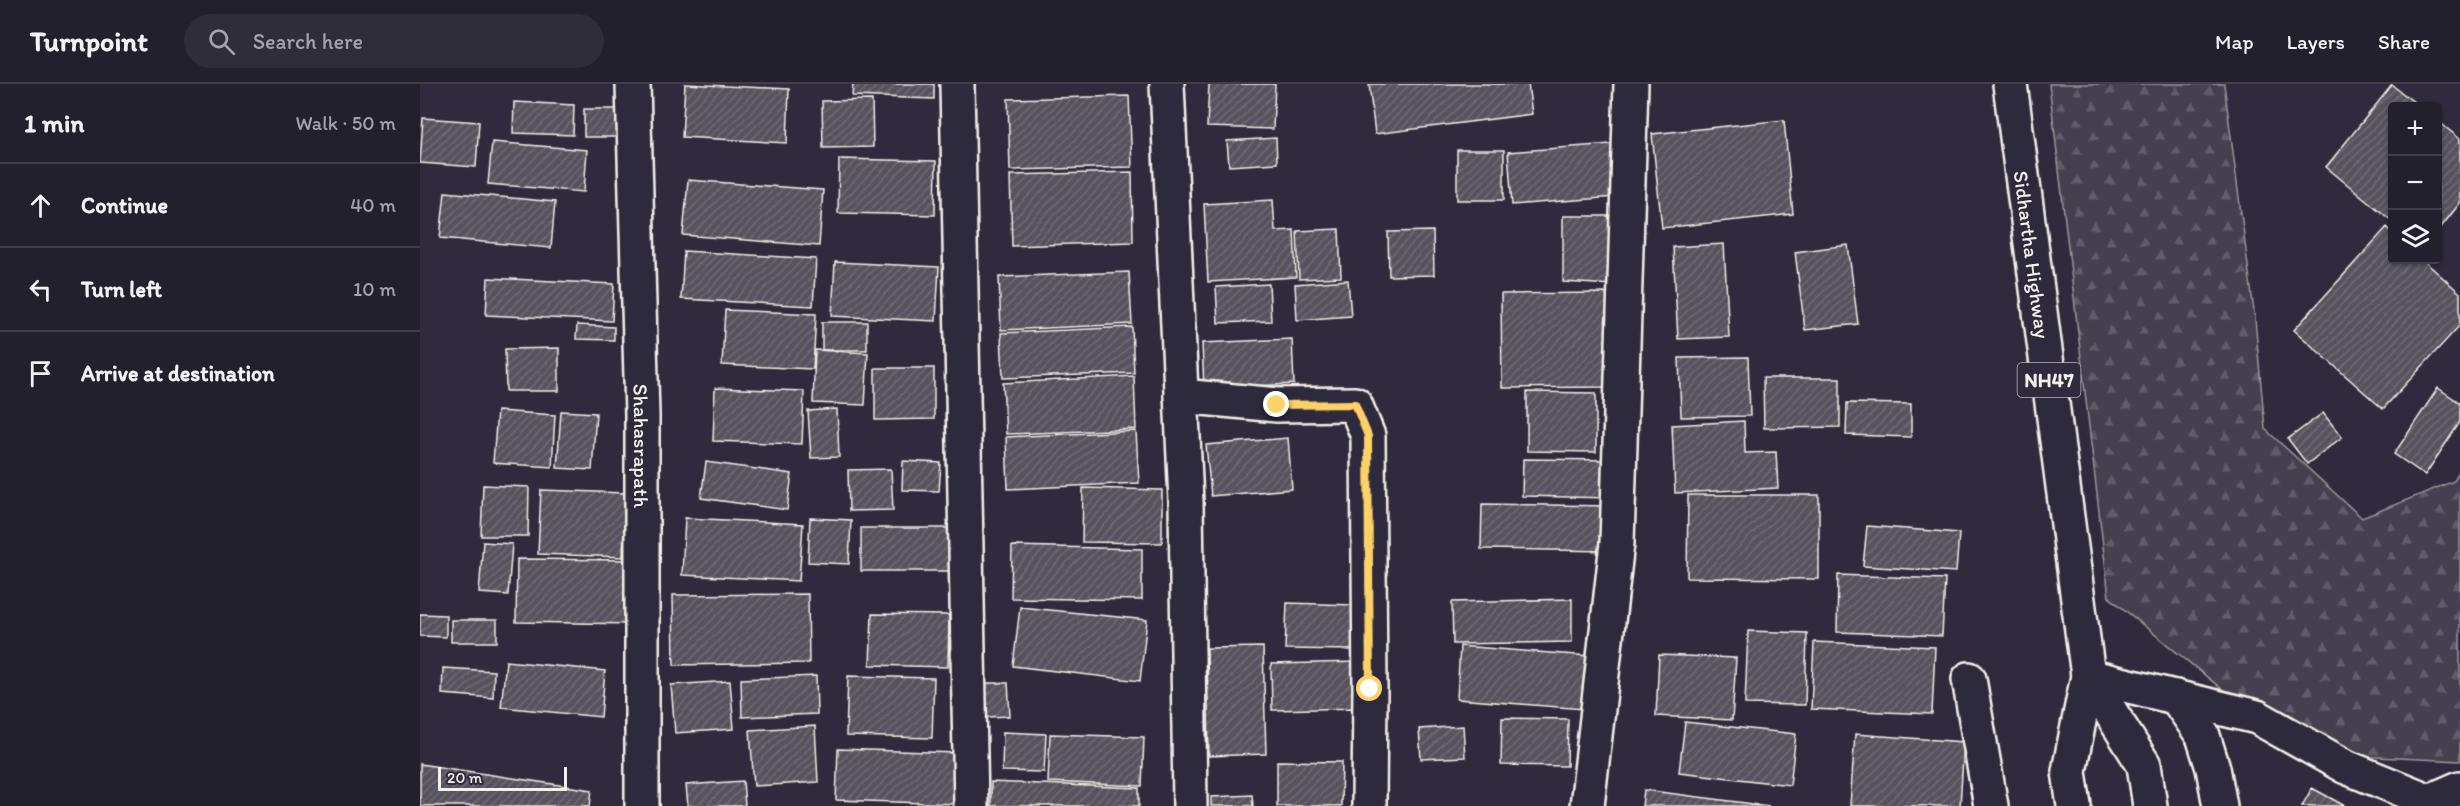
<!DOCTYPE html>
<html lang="en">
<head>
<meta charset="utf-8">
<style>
	body { margin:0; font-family:Itim,sans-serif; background:#2f2d3a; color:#f1f3f6 }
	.controls { position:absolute; right:18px; top:18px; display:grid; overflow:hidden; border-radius:6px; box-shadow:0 2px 4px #0004 }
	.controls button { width:54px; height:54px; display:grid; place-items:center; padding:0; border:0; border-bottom:2px solid #403e4a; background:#23202e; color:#f1f3f6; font:30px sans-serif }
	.scale { position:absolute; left:18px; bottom:15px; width:129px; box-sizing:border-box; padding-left:6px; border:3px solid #f4f1e8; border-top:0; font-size:16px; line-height:21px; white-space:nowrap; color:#f4f1e8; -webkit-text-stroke:4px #2f2a3d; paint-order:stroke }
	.stop { position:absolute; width:18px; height:18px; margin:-14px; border:4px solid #ffd166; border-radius:50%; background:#fff }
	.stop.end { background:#ffd166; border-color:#fff; box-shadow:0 2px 6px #0008 }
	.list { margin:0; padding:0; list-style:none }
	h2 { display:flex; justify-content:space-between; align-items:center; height:78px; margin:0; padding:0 24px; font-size:26px }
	h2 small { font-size:20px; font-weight:400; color:#a3a3aa }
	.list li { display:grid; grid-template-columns:39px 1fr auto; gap:18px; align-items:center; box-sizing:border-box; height:84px; padding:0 24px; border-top:2px solid #403e4a }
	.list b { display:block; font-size:22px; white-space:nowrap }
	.list em { font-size:20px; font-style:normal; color:#a3a3aa }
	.icon { flex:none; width:33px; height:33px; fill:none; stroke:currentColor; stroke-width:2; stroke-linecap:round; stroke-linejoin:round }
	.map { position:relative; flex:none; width:2040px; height:722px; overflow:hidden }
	header { display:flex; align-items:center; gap:36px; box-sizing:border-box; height:84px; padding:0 30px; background:#23202e; border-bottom:2px solid #403e4a }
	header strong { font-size:28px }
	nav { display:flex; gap:33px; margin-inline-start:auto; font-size:21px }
	.search { width:420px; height:54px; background:#2f2d3a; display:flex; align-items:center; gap:15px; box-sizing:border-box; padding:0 21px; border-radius:33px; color:#a3a3aa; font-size:22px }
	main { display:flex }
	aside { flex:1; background:#23202e }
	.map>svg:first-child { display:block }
	.forest { fill:url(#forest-firs); stroke:#9c989c; stroke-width:1.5 }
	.building { fill:url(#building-hatch); stroke:#f4f1e8; stroke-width:1.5 }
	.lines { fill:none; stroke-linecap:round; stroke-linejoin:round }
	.minor-casing { stroke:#f4f1e8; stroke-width:38 }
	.trunk-casing { stroke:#f4f1e8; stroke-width:38 }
	.minor { stroke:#2f2a3d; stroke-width:33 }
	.trunk { stroke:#2f2a3d; stroke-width:33 }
	.route { stroke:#ffd166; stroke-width:8 }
	.labels { text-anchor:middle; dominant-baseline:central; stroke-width:4.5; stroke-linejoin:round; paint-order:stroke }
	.shield { fill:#2f2a3d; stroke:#b9b5b5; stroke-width:1.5 }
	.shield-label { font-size:20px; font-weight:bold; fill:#f4f1e8 }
	.street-label { font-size:21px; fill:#f4f1e8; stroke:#2f2a3d }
</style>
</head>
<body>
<header>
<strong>Turnpoint</strong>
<div class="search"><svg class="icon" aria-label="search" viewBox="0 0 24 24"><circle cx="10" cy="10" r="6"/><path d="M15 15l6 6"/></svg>Search here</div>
<nav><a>Map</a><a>Layers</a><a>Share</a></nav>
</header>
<main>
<aside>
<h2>1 min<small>Walk · 50 m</small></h2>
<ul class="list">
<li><svg class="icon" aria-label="ahead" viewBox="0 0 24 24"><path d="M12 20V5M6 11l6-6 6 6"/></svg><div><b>Continue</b></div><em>40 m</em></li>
<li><svg class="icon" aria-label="left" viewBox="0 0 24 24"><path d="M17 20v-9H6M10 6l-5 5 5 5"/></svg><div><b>Turn left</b></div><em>10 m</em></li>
<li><svg class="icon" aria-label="arrive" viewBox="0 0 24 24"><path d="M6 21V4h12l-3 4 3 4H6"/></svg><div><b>Arrive at destination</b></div></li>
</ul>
</aside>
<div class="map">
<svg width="2040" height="722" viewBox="0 0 2040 722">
	<defs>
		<pattern id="forest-firs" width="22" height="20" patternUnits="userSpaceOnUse" patternTransform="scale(1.5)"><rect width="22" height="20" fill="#454050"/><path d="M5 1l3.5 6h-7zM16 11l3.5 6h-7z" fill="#605c69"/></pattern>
		<pattern id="building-hatch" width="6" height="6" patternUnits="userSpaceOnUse" patternTransform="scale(1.5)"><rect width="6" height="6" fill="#56525f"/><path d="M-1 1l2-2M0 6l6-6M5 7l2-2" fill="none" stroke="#6f6b76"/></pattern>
	</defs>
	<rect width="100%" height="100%" fill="#2f2a3d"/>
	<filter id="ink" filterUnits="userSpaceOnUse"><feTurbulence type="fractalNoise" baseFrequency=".0167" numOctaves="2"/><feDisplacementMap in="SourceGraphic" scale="12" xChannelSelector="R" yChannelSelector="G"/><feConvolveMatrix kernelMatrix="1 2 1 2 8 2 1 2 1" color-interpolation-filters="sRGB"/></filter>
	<g filter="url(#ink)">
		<path class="forest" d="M1629,0h175l31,235 10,110 97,89 92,-37 6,-11v291l-105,-5 -127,-62 -119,-97z"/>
		<path class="building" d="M265,0l104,5 -2,54 -105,-6z
			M433,0h81v15l-82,-3z
			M789,0h66l-2,45 -66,-2z
			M949,0h159l4,30 -157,20z
			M1972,1l27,21h-27v115l-66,-54z
			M709,12l3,71 -122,3 -2,-71z
			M452,16l1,47 -50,1 -1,-47z
			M94,18l60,3 -1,30 -60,-2z
			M164,25h41v28h-41z
			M3,34l56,4 -3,45 -56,-4z
			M1364,36l9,94 -131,14 -10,-94z
			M2018,37l22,18v64l-22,28z
			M856,54l1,25 -48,3 -2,-25z
			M72,58l95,8 -3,42 -96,-8z
			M1191,60l4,53 -103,8 -4,-53z
			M1037,66h47v50h-47z
			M419,75l97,2 -1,54 -97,-2z
			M712,88l1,70 -121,4 -2,-71z
			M268,96l135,10 -4,56 -136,-11z
			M25,108l110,10 -4,46 -111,-10z
			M853,116l2,31 19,-1 2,47 -88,5 -4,-78z
			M1143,132h54l-4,69 -50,-3z
			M1967,143l5,5v28h31l37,33v32l-77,84 -89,-79z
			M919,145l2,48 -42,2 -2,-48z
			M1013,147l1,44 -45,1 -1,-44z
			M1304,160l5,93 -51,2 -5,-92z
			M1428,161l10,79 -53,6 -10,-78z
			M264,167l132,8 -3,47 -132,-7z
			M415,178l104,5 -3,54 -104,-5z
			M709,188l3,52 -131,6 -2,-53z
			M68,194l126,6 -2,37 -126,-6z
			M928,196l3,36 -54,4 -2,-36z
			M849,200l2,37 -53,2 -2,-36z
			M1192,209l1,94 -111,1 -1,-94z
			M305,226l91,4 -3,55 -91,-4z
			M402,238h45v28h-45z
			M157,241l37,2v13l-38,-1z
			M712,243l2,46 -131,5 -2,-45z
			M872,255l2,45 -90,4 -2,-45z
			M139,264v43h-53l-1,-42z
			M395,266l53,3 -3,52 -52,-2z
			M1328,273l2,59 -69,1 -2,-59z
			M455,284h59v51l-59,1z
			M714,292l2,53 -130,5 -3,-51z
			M1343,294h77v49l-76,1z
			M295,304l89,3 -2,53 -89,-3z
			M2018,304l22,15v19l-35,53 -31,-21z
			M1107,308l69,1v59l-69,-1z
			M1427,319l64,1v33l-65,-2z
			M417,325l2,48 -28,1 -3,-47z
			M77,327l58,4 -3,52 -59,-4z
			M141,327l35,2 -4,57 -35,-2z
			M1903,329l19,24 -35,27 -19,-25z
			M1324,337l1,32 31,-1 2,36 -103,5 -3,-68z
			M716,347l3,52 -131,6 -2,-52z
			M868,354l4,51 -81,7 -5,-51z
			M1103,375l89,1v38l-90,-2z
			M483,377l38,2 -2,28 -37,-1z
			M286,378l86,12 -5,36 -86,-12z
			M471,385l2,41 -44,1 -1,-41z
			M63,401l46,2 -1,49h-47z
			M663,404l79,2v53l-80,-1z
			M121,406l84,3 -2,64 -85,-3z
			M1268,411h131v84l-132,-1z
			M1062,420l128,2v45l-129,-2z
			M265,434l118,6 -4,57 -117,-6z
			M390,434l41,2 -2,44 -41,-2z
			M1447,442l92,7 -3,39 -93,-6z
			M441,444h92v43h-92z
			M63,458l29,2 -4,51 -29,-2z
			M592,462l130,3v51l-131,-2z
			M97,475l116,1v64l-117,-2z
			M1418,491l107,4 -3,57 -105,-4z
			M388,510l1,69 -135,2 -1,-70z
			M1152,515v43l-119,2 -1,-42z
			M867,519l67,2v45l-69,-1z
			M600,523l127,13 -7,61 -127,-15z
			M0,530l26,1v22l-26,-1z
			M452,530l77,1 -1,52 -78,-2z
			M31,536h46v22h-46z
			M1328,547l59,2 -2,72 -60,-1z
			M1394,558l121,5 -3,67 -121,-5z
			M1040,562l129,10 -5,53 -127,-10z
			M843,563l3,107 -57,2 -2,-108z
			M1239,571l77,3 -4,62 -76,-4z
			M86,577l99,10 -4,46 -100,-10z
			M940,578v46l-88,2 -1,-46z
			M23,584l51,3 -1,27 -51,-4z
			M396,592l1,38 -75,3 -1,-38z
			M428,592l86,2 -2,60 -86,-2z
			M310,597l4,48 -59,4 -4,-48z
			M565,599h23l2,33 -23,1z
			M1082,634l66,1 -1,47 -66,-1z
			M1265,638l111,12 -6,51 -111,-13z
			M395,642l3,56 -64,4 -4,-56z
			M1043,642l2,31 -44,2 -2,-30z
			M583,648l43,2 -2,38 -42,-1z
			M630,650l94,3 -2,49 -94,-4z
			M1435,650l109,8 -4,64h-110z
			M418,665l119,4 -2,51 -119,-4z
			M857,677l65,1 -1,44h-64z
			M0,680l172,26 -2,16h-170z
			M323,697l2,25h-57l-2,-21z
			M571,698l148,6v18h-148z
			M1892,704l33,18h-43z
			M1224,706l125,16h-127z
			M832,711l1,11h-42v-9z"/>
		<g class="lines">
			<g class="minor-casing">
				<g id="minor">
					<path id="s1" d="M213,0l9,331v391"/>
					<path d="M537,0l14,722"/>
					<path d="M747,0l19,418 4,304"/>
					<path d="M761,312l96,9 78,-1 13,32 2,253 -1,117"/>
					<path d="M1668,592l169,41 89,50 84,34 30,-13"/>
					<path d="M1549,595l22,127"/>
					<path d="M1756,613l27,39 10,32 7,38"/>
					<path d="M1167,722l30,-263 14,-459"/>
				</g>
			</g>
			<g class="trunk-casing">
				<g id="trunk">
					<path id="s2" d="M1590,0l78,592 -19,95 5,35"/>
					<path d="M1668,592l56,89 6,41"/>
				</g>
			</g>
			<use href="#minor" class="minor"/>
			<use href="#trunk" class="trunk"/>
		</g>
	</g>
	<g class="lines" filter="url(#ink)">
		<path class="route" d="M857,321l78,-1 13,32 2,253"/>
	</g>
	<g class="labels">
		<rect class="shield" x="1597.5" y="279" width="63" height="34" rx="4.5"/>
		<g class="shield-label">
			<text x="1629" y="296">NH47</text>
		</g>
		<g class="street-label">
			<text stroke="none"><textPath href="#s2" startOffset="172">Sidhartha Highway</textPath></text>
			<text stroke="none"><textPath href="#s1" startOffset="362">Shahasrapath</textPath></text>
		</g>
	</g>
</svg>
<div class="controls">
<button>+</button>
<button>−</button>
<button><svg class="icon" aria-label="layers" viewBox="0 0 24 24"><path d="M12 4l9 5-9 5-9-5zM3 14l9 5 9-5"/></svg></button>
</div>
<div class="scale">20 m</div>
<div class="stop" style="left:950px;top:605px"></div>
<div class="stop end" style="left:857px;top:321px"></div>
</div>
</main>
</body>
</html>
